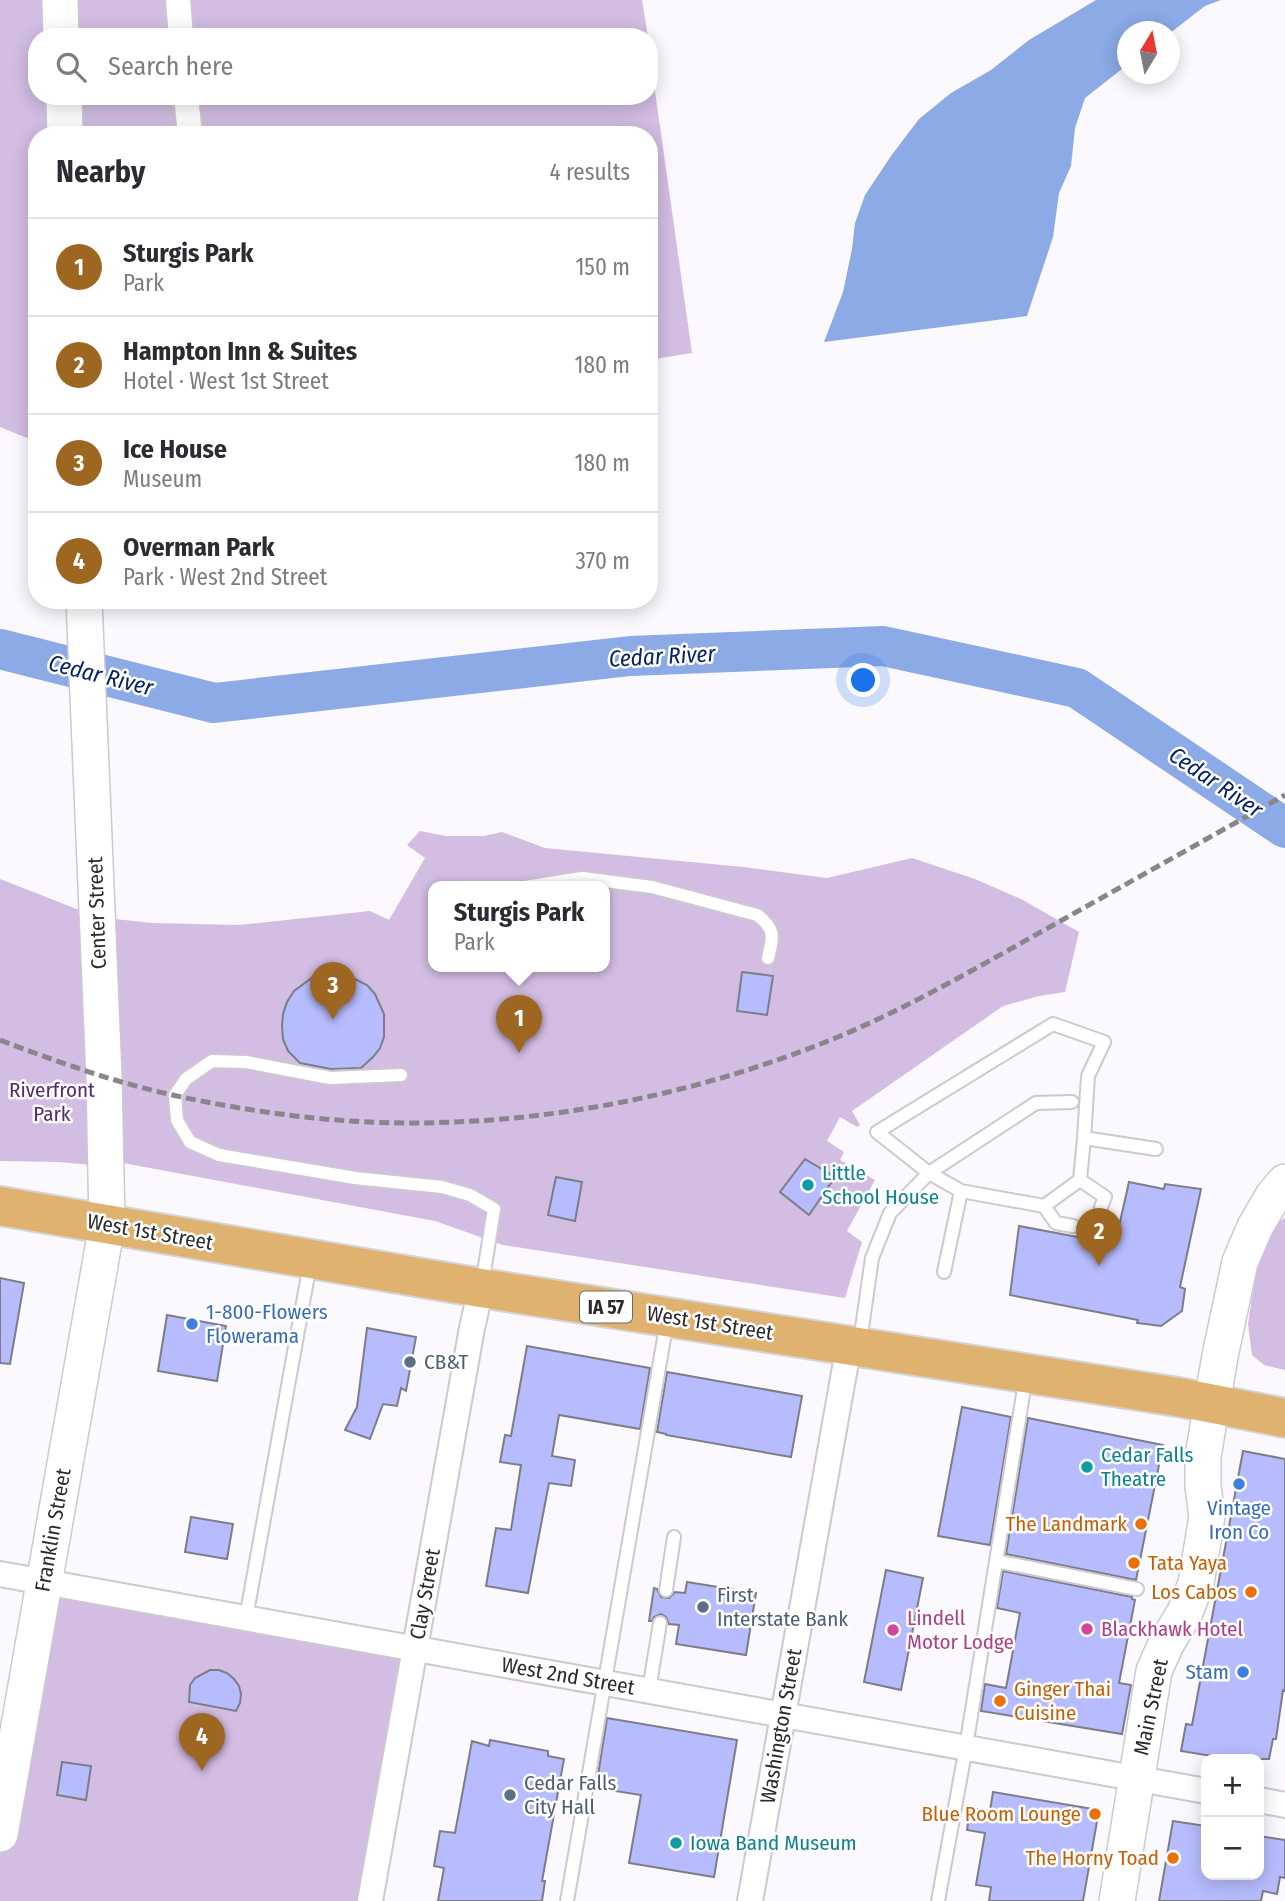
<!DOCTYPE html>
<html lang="en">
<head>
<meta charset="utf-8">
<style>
	body { margin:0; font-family:"Fira Sans Condensed",sans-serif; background:#f2f2f3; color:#2b2b33 }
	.controls { position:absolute; right:21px; bottom:21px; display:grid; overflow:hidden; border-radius:14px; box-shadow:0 4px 18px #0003 }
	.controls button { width:63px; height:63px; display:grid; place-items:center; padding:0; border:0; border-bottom:2px solid #e1e1e2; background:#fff; color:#2b2b33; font:35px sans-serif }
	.compass { position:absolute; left:1117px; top:21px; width:63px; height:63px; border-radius:50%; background:#fff; box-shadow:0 4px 18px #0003; rotate:10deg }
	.you { position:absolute; left:864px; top:681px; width:24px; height:24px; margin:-18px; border:5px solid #fff; border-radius:50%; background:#1a73e8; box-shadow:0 0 0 10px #1a73e833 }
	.badge { display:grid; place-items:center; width:46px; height:46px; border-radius:50%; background:#9d6721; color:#fff; font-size:23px; font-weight:700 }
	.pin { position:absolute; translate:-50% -58px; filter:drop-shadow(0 2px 4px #0008) }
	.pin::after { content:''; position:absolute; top:37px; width:24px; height:21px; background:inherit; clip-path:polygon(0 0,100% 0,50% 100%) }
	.popup { position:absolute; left:428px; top:881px; width:182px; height:91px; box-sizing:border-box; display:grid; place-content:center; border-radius:14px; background:#fff; filter:drop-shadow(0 2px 5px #0005); font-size:23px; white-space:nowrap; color:#7c7c81 }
	.popup b { font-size:26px; color:#2b2b33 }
	.popup::after { content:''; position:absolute; left:50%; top:100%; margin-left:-14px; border:14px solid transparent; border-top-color:#fff }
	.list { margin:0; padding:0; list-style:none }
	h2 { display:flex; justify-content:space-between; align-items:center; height:91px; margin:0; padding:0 28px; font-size:30px }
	h2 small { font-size:23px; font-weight:400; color:#7c7c81 }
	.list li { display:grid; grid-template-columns:46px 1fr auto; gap:21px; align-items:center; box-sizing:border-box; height:98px; padding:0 28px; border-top:2px solid #e1e1e2 }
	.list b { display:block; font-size:26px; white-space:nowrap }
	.list p { margin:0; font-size:23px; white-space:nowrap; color:#7c7c81 }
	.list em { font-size:23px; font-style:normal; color:#7c7c81 }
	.icon { flex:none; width:38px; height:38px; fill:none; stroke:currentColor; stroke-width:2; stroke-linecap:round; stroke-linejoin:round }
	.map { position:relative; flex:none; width:1285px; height:1901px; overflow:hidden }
	.search { position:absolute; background:#fff; box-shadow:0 4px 18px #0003; left:28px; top:28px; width:630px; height:77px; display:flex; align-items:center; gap:18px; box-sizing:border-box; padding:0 24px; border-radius:28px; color:#7c7c81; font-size:26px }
	.panel { position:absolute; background:#fff; box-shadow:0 4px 18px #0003; left:28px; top:126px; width:630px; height:483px; border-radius:28px }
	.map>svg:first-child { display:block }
	.green { fill:#d3bde3; fill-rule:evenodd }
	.water { fill:#8baae6 }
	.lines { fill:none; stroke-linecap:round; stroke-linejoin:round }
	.river { stroke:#8baae6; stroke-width:40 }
	.building { fill:#b7bcfe; stroke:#7c7d86; stroke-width:2 }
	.lane-casing { stroke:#cdc8d1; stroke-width:16 }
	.street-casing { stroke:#cdc8d1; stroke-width:28 }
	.secondary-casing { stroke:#cdc8d1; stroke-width:38 }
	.primary-casing { stroke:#d5d4d5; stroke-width:42 }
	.lane { stroke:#fff; stroke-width:12 }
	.street { stroke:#fff; stroke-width:24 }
	.secondary { stroke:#fff; stroke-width:35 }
	.primary { stroke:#e0b270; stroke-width:38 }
	.rail { stroke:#89868b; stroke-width:5; stroke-dasharray:10 5; stroke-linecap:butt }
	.culture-dot { fill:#0f9aa8; stroke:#fff; stroke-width:2.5 }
	.shop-dot { fill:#3f7fe0; stroke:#fff; stroke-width:2.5 }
	.service-dot { fill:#5c6f8a; stroke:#fff; stroke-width:2.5 }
	.food-dot { fill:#e8710a; stroke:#fff; stroke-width:2.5 }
	.hotel-dot { fill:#d1479c; stroke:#fff; stroke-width:2.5 }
	.labels { text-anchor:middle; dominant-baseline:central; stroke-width:5; stroke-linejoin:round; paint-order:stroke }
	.shield { fill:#fff; stroke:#6b696c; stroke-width:2 }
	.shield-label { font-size:19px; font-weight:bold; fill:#2b292d }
	.street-label { font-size:21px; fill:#2b292d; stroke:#fff }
	.park-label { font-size:21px; fill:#572971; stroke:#fff }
	.culture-label { font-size:21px; fill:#0d838f; stroke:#fff; text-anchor:start }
	.shop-label { font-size:21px; fill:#366cbe; stroke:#fff; text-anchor:start }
	.service-label { font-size:21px; fill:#4e5e75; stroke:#fff; text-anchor:start }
	.food-label { font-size:21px; fill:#c56008; stroke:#fff; text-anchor:end }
	.hotel-label { font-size:21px; fill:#b23c85; stroke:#fff; text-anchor:start }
	.water-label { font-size:23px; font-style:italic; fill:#052266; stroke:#fff }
</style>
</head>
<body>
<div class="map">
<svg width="1285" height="1901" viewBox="0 0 1285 1901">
	<rect width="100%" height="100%" fill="#fbf8fe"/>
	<path class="green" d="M0,0h642l6,37h-611v59h612v-47l43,304 -43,7v-225h-612v307l-37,-15z
		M420,831l26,5h38l18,-4 43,16 198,19 84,11 85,-20 63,21 46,20 58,33 -14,60 -26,4 -36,10 -151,105 8,14 -3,2 -17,-10 -13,24 17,11 -4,8 35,20 -28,51 15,11 -17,56 -342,-53 -68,-24 -328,-61 -1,6 -48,-4 -58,-1v-282l97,38 55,6 87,2 131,-14 19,9 36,-62 -18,-13zM433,887h172v80h-172z
		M1285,1218v152l-21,-5 -12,-10 -4,-31 9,-60 21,-42z
		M44,1582l371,66 -44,253h-371v-67z"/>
	<path class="water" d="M1096,0h125l-16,6 -35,27v-1h-42l-1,33 -42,33 -10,30 -4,38 -12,27 -6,44 -26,79 -203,26 19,-50 9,-43 3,-26 10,-28 26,-39 28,-37 32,-26 40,-23 38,-30z"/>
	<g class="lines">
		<path class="river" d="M0,649l214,54 416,-47 253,-10 194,42 208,140"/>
	</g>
	<path class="building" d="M742,972l31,4 -6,39 -30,-4z
		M335,973l12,2 20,10 8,9 9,20v23l-4,11 -7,9 -12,11 -30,1 -31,-6 -12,-12 -5,-12 -1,-13 1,-12 4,-12 7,-11 19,-14z
		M805,1159l30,18 -26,38 -29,-23z
		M556,1177l26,5 -7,39 -27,-6z
		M1129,1182l35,7 1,-5 36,5 -21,98 5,2 -3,22 -21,15 -24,-3 1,-3 -128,-25 9,-69 96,18z
		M0,1278l24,5 -14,81 -10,-1z
		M167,1315l59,11 -9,55 -59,-10z
		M367,1328l49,9 -10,54 -5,-3 -4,18 -14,-2 -13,35 -25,-9 12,-23z
		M527,1346l123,22 -10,61 -81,-14 -7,41 23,4 -4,26 -22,-3 -21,110 -42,-7 10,-58 15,2 10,-65 -21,-3 5,-27 6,1z
		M667,1372l135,24 -11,61 -125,-22v-1l-9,-2z
		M962,1407l49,10 -21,128 -52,-9z
		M1028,1418l135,27 -27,135 -130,-26z
		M1243,1451l42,8v232l-2,-1 -7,49h-3l-4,20h-39l-49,-8 5,-27 6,1z
		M191,1517l42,7 -6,35 -42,-7z
		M886,1570l37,8 -22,112 -37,-8z
		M1003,1571l129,26v2l3,1 -16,83 12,2 -9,49 -141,-23 4,-27 21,4 14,-75 -23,-5z
		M687,1582l69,11 -10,62 -70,-11 3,-19 -10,-1 -3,-7 -5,-3 -7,3 -2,4h-3l5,-33 3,1 4,8 8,1 6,-6 10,1z
		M210,1670h9l8,3 7,6 5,7 2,8 -1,9 -4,8 -47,-9 1,-17 5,-7z
		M607,1718l130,22 -23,137 -85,-14 12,-68 -45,-7z
		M490,1740l58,11v5l16,3 -22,122h3l-3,20h-104l6,-33 -10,-2 6,-35 15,2 17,-92 17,5z
		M62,1762l29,4 -5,34 -29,-5z
		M993,1792l106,18 -16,91h-94l2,-14 -15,-2 9,-52 -18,-3 3,-22 20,3z
		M1173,1821l33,5v49h53v-39l26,4v38l-5,-1 -3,17 -14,-3 -2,10h-102z"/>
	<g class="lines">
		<g class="lane-casing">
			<path id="lane" d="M525,887l57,-9 70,9 105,28c19,14 16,22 11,43
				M401,1075l-71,3 -84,-16 -34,-1 -26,18 -11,16 2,25 13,22 29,13 136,23 87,9 28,8 24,14 -12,76
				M1080,1180l25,17 -4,10
				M961,1191l83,15 36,-26 4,-42 72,11
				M1044,1206l12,17 17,3
				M944,1272l17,-81 -32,-18 -52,-41 176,-108 51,18 -16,34 -4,62
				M860,1342l12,-84 18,-45 39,-40 107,-70 36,-1
				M996,1561l141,28
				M666,1590l8,-53
				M246,1618l64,-354
				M649,1690l11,-67
				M567,1901l100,-580
				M938,1901l28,-154 60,-371"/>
		</g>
		<g class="street-casing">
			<path id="street" d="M178,0l3,37
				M186,96l4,39
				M0,1574l1206,217
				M1259,1800l26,5
				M370,1901l102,-573 9,-40
				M750,1901l99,-556"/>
		</g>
		<g class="secondary-casing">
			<path id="secondary" d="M60,0l1,37
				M64,96l1,39
				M0,1834l107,-609 -3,-148 -20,-477
				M1117,1901l37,-230 12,-27 19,-32 11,-29 11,-66 -4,-31v-30l17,-100 20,-94 15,-35 18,-31 12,-14"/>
		</g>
		<g class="primary-casing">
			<path id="primary" d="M0,1206l481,82 697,109 107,21"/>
		</g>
		<use href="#lane" class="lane"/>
		<use href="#street" class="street"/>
		<use href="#secondary" class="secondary"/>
		<use href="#primary" class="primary"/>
		<path class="rail" d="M0,1040c58,22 116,43 177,56 75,16 154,27 232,27 147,0 293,-30 429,-86 69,-29 135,-67 201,-104 82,-46 164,-92 246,-138"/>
	</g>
	<g class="culture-dot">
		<circle cx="808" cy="1185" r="7"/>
		<circle cx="1087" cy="1467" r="7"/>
		<circle cx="676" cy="1843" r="7"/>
	</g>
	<g class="shop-dot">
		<circle cx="192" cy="1324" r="7"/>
		<circle cx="1239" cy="1484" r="7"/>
		<circle cx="1243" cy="1672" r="7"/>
	</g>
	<g class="service-dot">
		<circle cx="410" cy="1362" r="7"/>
		<circle cx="703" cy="1607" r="7"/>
		<circle cx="510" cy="1795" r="7"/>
	</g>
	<g class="food-dot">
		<circle cx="1141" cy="1524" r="7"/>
		<circle cx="1134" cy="1563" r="7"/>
		<circle cx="1251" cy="1592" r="7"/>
		<circle cx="1000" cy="1701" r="7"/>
		<circle cx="1095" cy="1814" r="7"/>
		<circle cx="1173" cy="1858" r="7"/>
	</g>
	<g class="hotel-dot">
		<circle cx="1087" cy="1629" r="7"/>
		<circle cx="893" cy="1630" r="7"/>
	</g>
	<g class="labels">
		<rect class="shield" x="580" y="1291.5" width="52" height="31" rx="5"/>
		<g class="shield-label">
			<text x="606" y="1307">IA 57</text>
		</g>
		<g class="street-label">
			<text transform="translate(97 913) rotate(-92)">Center Street</text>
			<text transform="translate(150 1232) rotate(10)">West 1st Street</text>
			<text transform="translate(710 1323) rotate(9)">West 1st Street</text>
			<text transform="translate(53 1530) rotate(-80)">Franklin Street</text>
			<text transform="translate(425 1594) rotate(-80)">Clay Street</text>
			<text transform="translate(568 1676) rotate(10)">West 2nd Street</text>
			<text transform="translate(1151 1707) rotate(-78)">Main Street</text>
			<text transform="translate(781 1726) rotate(-80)">Washington Street</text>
		</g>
		<g class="park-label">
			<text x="52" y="1090">Riverfront<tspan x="52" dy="24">Park</tspan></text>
		</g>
		<g class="culture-label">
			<text x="822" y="1173">Little<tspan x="822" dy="24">School House</tspan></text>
			<text x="1101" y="1455">Cedar Falls<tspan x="1101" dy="24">Theatre</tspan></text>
			<text x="690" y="1843">Iowa Band Museum</text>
		</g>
		<g class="shop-label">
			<text x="206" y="1312">1-800-Flowers<tspan x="206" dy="24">Flowerama</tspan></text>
			<text x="1239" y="1508" text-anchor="middle">Vintage<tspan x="1239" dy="24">Iron Co</tspan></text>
			<text x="1229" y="1672" text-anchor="end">Stam</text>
		</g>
		<g class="service-label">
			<text x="424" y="1362">CB&amp;T</text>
			<text x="717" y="1595">First<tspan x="717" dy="24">Interstate Bank</tspan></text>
			<text x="524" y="1783">Cedar Falls<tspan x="524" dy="24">City Hall</tspan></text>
		</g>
		<g class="food-label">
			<text x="1127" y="1524">The Landmark</text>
			<text x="1148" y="1563" text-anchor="start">Tata Yaya</text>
			<text x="1237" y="1592">Los Cabos</text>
			<text x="1014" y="1689" text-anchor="start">Ginger Thai<tspan x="1014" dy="24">Cuisine</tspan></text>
			<text x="1081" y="1814">Blue Room Lounge</text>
			<text x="1159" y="1858">The Horny Toad</text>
		</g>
		<g class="hotel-label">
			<text x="907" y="1618">Lindell<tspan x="907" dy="24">Motor Lodge</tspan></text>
			<text x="1101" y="1629">Blackhawk Hotel</text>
		</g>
		<g class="water-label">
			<text transform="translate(662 656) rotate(-3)">Cedar River</text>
			<text transform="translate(101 675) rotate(14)">Cedar River</text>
			<text transform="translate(1216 782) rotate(34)">Cedar River</text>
		</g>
	</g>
</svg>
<div class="controls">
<button>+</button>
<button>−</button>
</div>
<svg class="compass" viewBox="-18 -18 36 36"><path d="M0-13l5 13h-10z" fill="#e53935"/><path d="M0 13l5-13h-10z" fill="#7c7c81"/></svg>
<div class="you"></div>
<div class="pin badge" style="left:519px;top:1053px">1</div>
<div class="popup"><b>Sturgis Park</b>Park</div>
<div class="pin badge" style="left:1099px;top:1266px">2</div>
<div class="pin badge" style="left:333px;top:1020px">3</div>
<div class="pin badge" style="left:202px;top:1771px">4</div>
<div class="search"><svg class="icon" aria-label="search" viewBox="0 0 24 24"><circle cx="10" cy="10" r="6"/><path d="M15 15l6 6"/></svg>Search here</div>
<section class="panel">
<h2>Nearby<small>4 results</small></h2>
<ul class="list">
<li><span class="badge">1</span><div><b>Sturgis Park</b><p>Park</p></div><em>150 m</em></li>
<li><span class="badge">2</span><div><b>Hampton Inn &amp; Suites</b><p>Hotel · West 1st Street</p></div><em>180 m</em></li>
<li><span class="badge">3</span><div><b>Ice House</b><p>Museum</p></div><em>180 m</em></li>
<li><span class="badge">4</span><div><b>Overman Park</b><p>Park · West 2nd Street</p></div><em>370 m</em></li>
</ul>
</section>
</div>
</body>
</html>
